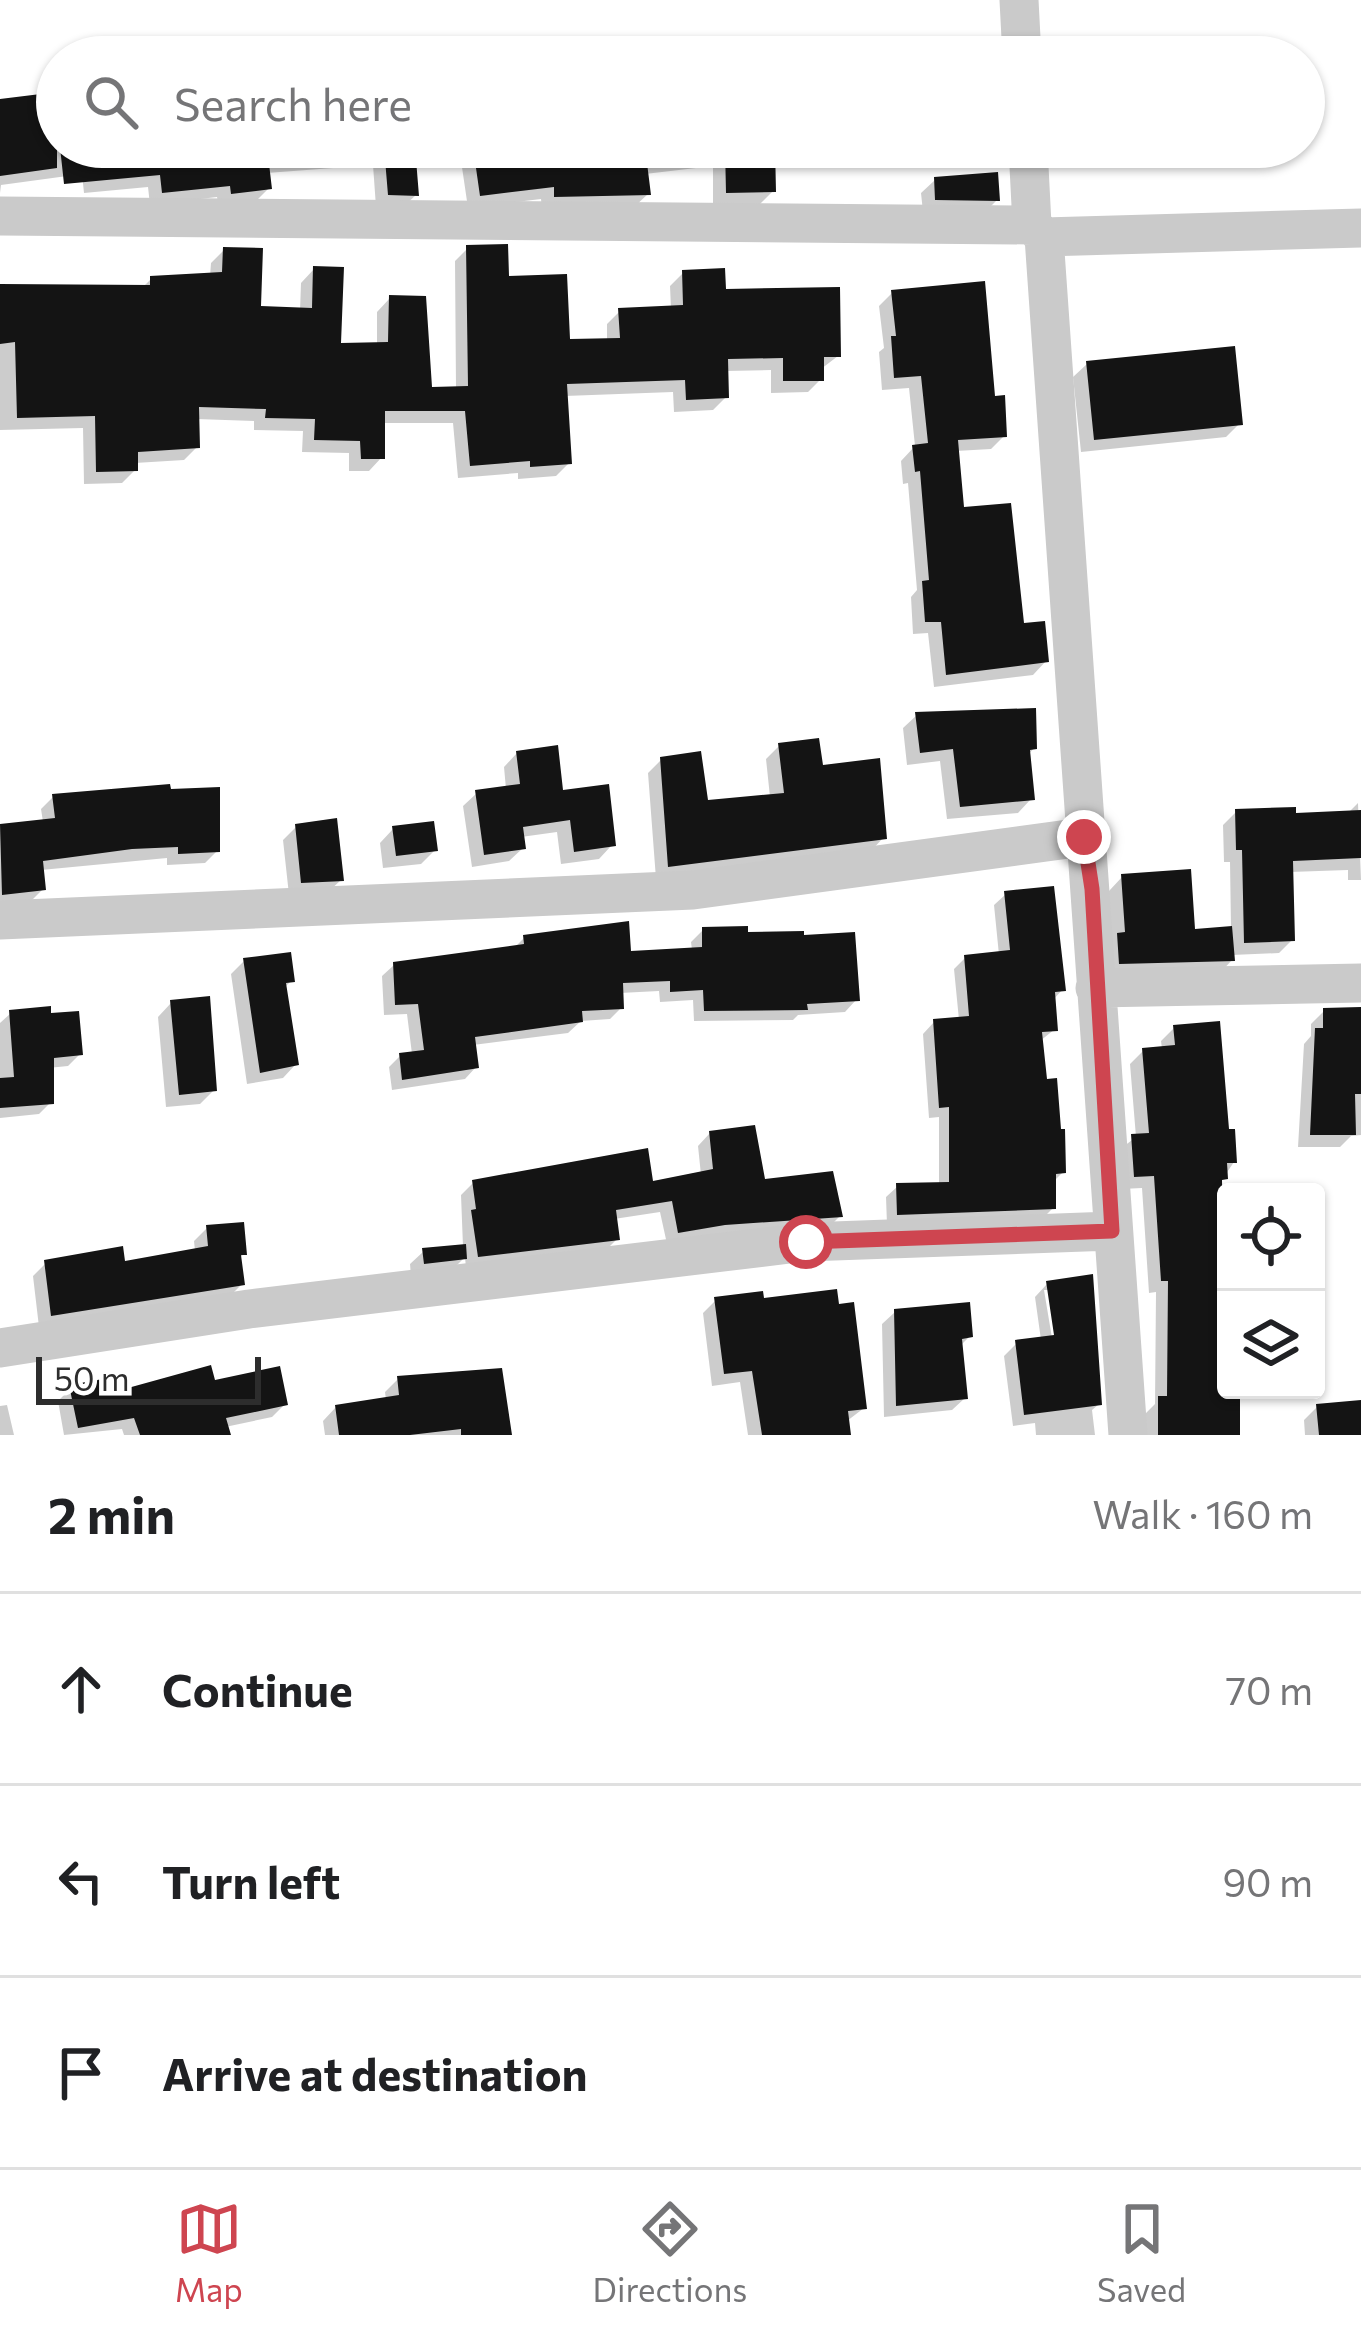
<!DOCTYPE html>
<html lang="en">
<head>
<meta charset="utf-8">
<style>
	body { margin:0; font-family:Commissioner,sans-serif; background:#f6f6f6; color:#202124 }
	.controls { position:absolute; right:36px; bottom:36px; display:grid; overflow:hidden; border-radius:12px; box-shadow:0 3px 9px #0004 }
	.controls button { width:108px; height:108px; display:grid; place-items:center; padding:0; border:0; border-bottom:3px solid #e0e0e0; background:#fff; color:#202124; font:60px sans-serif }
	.scale { position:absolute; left:36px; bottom:30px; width:225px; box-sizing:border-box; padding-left:12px; border:6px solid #2d2d2d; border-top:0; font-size:33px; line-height:42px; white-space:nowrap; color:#2d2d2d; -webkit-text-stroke:9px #fff; paint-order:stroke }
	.stop { position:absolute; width:36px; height:36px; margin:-27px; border:9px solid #ce4550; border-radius:50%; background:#fff }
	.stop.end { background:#ce4550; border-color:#fff; box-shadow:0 3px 12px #0008 }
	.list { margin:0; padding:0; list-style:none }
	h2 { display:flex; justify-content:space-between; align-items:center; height:156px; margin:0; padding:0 48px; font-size:51px }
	h2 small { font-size:39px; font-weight:400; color:#757577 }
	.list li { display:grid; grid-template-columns:78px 1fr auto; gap:36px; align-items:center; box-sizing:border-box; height:192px; padding:0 48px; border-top:3px solid #e0e0e0 }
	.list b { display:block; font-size:45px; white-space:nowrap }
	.list em { font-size:39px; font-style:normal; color:#757577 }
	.icon { flex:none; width:66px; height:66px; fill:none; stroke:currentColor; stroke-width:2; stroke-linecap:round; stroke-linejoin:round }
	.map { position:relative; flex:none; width:1361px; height:1435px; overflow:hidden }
	.search { position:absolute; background:#fff; box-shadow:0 3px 9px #0004; left:36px; right:36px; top:36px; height:132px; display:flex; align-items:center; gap:30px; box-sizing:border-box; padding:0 42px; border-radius:66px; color:#757577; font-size:45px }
	.sheet { height:732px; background:#fff }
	nav { display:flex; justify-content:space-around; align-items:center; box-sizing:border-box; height:168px; border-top:3px solid #e0e0e0; background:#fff; font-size:33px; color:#757577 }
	nav a { display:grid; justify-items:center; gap:6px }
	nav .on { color:#ce4550 }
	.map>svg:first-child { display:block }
	.shadow { fill:#0003; fill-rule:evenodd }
	.building { fill:#141414 }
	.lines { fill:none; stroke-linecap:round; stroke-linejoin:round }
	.minor { stroke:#cacaca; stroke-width:39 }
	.route { stroke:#ce4550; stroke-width:15 }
</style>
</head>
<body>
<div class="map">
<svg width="1361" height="1435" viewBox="0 0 1361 1435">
	<rect width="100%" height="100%" fill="#fff"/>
	<path class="shadow" d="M639,49v8h-41l3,-3z
		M382,53v4h-40l2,-1z
		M57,92v55h341l18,48 -13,12h-27l-3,-42 -106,8 2,15 -13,13 -37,5 -2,-9 -67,8 -2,-18 -64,6 -2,-19 -81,11 -1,8v-91z
		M459,147h313l1,44 -13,13 -47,1v-39l-68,8 3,20 -14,13 -92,2 -1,-10 -73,9z
		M935,180l62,20 -13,13 -61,-1 -2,-19z
		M468,248l38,32 61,62 40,-1v-17l13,-13 51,-2 -1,-23 13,-13 155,83 -17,13v10l-13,13 -37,1v-23l-45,1v26l-13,13 -39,2 -1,-20 -108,4 4,67 -13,13 -38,3v-6l-60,5 -5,-55h-71v34l-13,14h-20v-18l-47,-1 1,-21 -49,-1v-9l-58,-2 1,28 -13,13 -49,3v7l-13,13 -38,1 -1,-56 -83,2v-143l142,1 9,-9 59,-3 1,-13 13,-13 34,59 42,2 1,-28 13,-14 24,77 39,-1v-33l13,-14 39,92 27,-1 -1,-128z
		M892,293l100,106 12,37 -13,13 -35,2 5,59 61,117 24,34 -13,14 -99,12 -6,-54 -15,1 -2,-37 6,-7 -9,-107 -5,1 -2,-23 14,-15 -6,-58 -27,2 -3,-38 5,-4 -5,-42z
		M1087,364l152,60 -13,13 -145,15 -8,-75z
		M917,715l117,33 -6,7 3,44 -13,14 -71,6 -7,-58 -33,4 -4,-37z
		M779,746l41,22 63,70 -13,14 -214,27 -8,-106 13,-13 45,44 64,-7 -4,-38z
		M517,753l95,92 -13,14 -38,5 -4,-32 -36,5 2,11 -14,13 -37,6 -9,-61 14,-13 29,-4 -2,-22z
		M53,797l164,54 -12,12 -38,2v-7l-126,12 2,19 -12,12 -31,3v-78l43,-4 -2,-13z
		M1358,803l3,77h-13v-10l-58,2 2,68 -13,13 -47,2v5l-13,14 -112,2 2,-85 13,-14 70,55 39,-3 -1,-67h-6l-1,-37 13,-13 57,4 54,-2z
		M296,827l45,53 -14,13 -38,2 -6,-55z
		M393,829l42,21 -14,14 -38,4 -3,-25z
		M1006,894l57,95 -10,11 2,29 -15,12 4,41 14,51 5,39 -10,10v26l-11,11 -155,6 -1,-28 12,-11 41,-1v-68l-10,1 -6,-84 11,-12 25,-2 -5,-51 11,-11 34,-3 -5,-50z
		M703,930l42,5 111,65 -11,12 -47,3 -5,5 -99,1 -1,-21 -33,2 -1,-11 -39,2 1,15 -11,11 -29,2 -13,12 -95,12 3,22 -11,12 -73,11 -3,-23 11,-11 12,-2 -5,-40 -23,1 -2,-39 12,-11 120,-17 10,-10 104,16 64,-4 -1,-8z
		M244,961l47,20 -7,7 12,76 -13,14 -36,6 -16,-110z
		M171,1003l43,87 -14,14 -34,3 -8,-90z
		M1361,1009v126l-10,1 -11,11h-42l6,-103 7,-8v-12l13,-13z
		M11,1013l69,41 -12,12 -20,2 3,34 -12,12 -39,4v-95z
		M1174,1028l52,104 8,30 -15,22 1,57h6v149h14l-3,45h-91v-22l9,-9 1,-112 -7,1 -7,-105 -20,1 -3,-39 17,-13 -6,-73 13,-13 19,-2 -1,-8z
		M710,1133l52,50 78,33 -12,12 -161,16 -7,-32 -46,7 3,20 -12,12 -139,17 -1,-11 -14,14 -40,5 -1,-12 14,-13 39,-4 -2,-52 12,-12 177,2 51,-10 -3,-29z
		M207,1228l37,26 -6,5 4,25 -13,13 -190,30 -6,-51 13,-13 77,1 72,-13 -1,-10z
		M1090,1278l9,126 -7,6 3,25h-59l-1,-12 -22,3 -9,-70 13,-13 24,-3 -6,-43 12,-13zM1044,1290h6l10,59 -6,1z
		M716,1300l45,1 103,107 -17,13 2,14h-101l-8,-53 -28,4 -9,-73z
		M895,1312l75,24 -10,10 5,52 -13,12 -68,7 -2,-93z
		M500,1371l9,64h-184l-2,-14 13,-14 50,-7 -1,-8 13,-13z
		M1361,1381v54h-56l-1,-15 13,-13 44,-4z
		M213,1383l72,21 -13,13 -85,18h-63l-2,-6 -58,6 -6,-34 13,-13 43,7z
		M7,1405l7,30h-14v-29z"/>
	<path class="building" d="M57,92v76l-57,8v-77z
		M60,147h207l5,42 -41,5 -1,-8 -68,7 -2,-18 -96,9z
		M384,147h31l4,49 -31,-1z
		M473,147h172l6,48 -97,2v-10l-74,9z
		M725,147h50l1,45 -50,1z
		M998,172l2,29 -65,-1 -1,-23z
		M508,244l1,32 58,-2 3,65 50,-1 -2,-30 65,-3 -1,-35 43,-2 1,21 114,-2 1,70h-17v24h-41v-23l-55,1 1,39 -43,2 -1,-20 -118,4 5,80 -42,3v-6l-60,5 -5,-55h-80v48h-24l-1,-18 -46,-1 1,-21 -50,-1 1,-9 -67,-2 1,41 -62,4v19l-42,1 -1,-56 -78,2 -2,-76 -15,2v-60l150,1v-9l72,-4 1,-25 40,1 -2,58 51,2 1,-42 31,1 -3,76 47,-1 1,-47 37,1 6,91 36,-1 -2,-141z
		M985,281l10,115 10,-1 2,42 -49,3 6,67 47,-4 13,120 21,-2 4,41 -103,13 -5,-53h-16l-3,-41 7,-1 -9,-109 -5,1 -3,-27 16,-2 -7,-67 -27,2 -3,-42h5l-5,-46z
		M1235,346l8,79 -149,15 -8,-79z
		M1036,708l1,41 -7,1 5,50 -75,7 -7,-58 -33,4 -5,-41z
		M819,738l4,27 57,-7 7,81 -219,28 -8,-110 41,-6 7,49 76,-7 -6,-50z
		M558,745l5,45 46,-6 7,62 -42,6 -4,-32 -47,7 3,22 -42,6 -9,-65 45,-6 -4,-33z
		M170,784l1,5 49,-2v65l-42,2v-7l-46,2 -89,12 3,29 -44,5 -2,-71 55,-6 -3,-24z
		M1296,807v6l65,-3v48l-68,3 2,80 -51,2 -2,-93h-6l-1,-41z
		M337,818l7,63 -43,2 -6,-59z
		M434,821l4,30 -42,5 -4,-30z
		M1191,869l4,60 37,-3 3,35 -116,3 -2,-31 8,-1 -4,-58z
		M1054,886l12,105 -11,1 3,39 -16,1 5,47 10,-1 4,51h4l1,44 -10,1v35l-159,6 -1,-32 53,-1v-75l-10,1 -6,-89 36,-3 -5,-61 46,-5 -6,-59z
		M629,921l2,30 71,-4v-20l46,-1v6l56,-1v4l51,-3 5,69 -53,3 1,6 -104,1 -1,-21 -33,2v-11l-47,2 1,26 -42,2 1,11 -108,15 4,31 -77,12 -3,-27 25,-3 -6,-46 -23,1 -2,-43 131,-18 -1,-9z
		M291,952l4,30 -9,1 13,82 -39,8 -17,-115z
		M210,996l7,95 -38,4 -9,-95z
		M51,1006v7l28,-2 4,44 -29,3v46l-54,4v-30l14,-1 -5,-67z
		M1361,1007v87h-6l1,41h-46l5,-107h8v-20z
		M1220,1021l9,108h6l2,34h-10l1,16 -6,1 1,58h3v159l14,-1v39h-82v-39h9l1,-115h-7l-7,-105 -20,1 -3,-43 18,-1 -7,-85 33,-3 -2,-20z
		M755,1125l10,54 68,-8 10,46 -118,8 -47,8 -6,-32 -56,9 4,30 -142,17 -7,-47 5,-1 -4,-29 176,-32 5,33 60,-12 -4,-38z
		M244,1222l3,33h-6l4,30 -194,31 -7,-56 79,-14 2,15 83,-15 -2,-21z
		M466,1244l1,15 -43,5 -2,-16z
		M1093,1274l9,131 -78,10 -9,-75 39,-5 -8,-54z
		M837,1289l2,15 15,-2 13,107 -19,2 3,24h-89l-10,-64 -28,3 -10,-77 49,-6 1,7z
		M970,1302l3,35 -11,2 6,60 -72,7 -2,-97z
		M211,1365l4,15 65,-14 8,39 -62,13 5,17h-91l-6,-17 -56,10 -9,-43 45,-8 3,14z
		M502,1368l10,67h-51v-6l-51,6h-71l-4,-30 64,-10 -2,-19z
		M1361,1400v35h-42l-3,-31z"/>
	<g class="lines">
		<path class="minor" d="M1019,0l3,57
			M1028,147l4,78 12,12 84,1198
			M0,216l1032,9
			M1044,237l317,-9
			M0,920l693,-30 390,-53
			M1095,988l266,-5
			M0,1348l249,-39 557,-67 306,-11"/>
	</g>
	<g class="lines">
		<path class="route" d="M806,1242l306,-11 -20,-342 -8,-52"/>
	</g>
</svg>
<div class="controls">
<button><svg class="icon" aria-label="locate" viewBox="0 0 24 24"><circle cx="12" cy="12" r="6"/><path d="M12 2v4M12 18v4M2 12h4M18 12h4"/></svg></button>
<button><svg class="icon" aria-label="layers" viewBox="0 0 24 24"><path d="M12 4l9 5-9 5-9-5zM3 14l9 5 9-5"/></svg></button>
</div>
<div class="scale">50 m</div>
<div class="stop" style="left:806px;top:1242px"></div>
<div class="stop end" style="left:1084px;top:837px"></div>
<div class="search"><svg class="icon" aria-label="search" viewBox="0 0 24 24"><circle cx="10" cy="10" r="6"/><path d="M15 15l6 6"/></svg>Search here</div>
</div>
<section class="sheet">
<h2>2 min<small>Walk · 160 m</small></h2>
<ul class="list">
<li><svg class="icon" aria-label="ahead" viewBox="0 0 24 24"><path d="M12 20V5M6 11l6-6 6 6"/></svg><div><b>Continue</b></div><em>70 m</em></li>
<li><svg class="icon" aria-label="left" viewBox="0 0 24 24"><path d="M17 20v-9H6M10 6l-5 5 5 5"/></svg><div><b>Turn left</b></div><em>90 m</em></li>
<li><svg class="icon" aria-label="arrive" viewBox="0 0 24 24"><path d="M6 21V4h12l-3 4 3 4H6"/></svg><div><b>Arrive at destination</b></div></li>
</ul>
</section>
<nav>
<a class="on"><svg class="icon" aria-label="map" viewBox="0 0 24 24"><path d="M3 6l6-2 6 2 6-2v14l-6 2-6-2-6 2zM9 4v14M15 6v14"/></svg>Map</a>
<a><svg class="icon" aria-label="directions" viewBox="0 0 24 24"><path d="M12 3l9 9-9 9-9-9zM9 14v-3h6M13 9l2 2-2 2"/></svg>Directions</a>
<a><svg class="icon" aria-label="saved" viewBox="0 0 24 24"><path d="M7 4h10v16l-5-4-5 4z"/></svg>Saved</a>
</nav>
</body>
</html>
